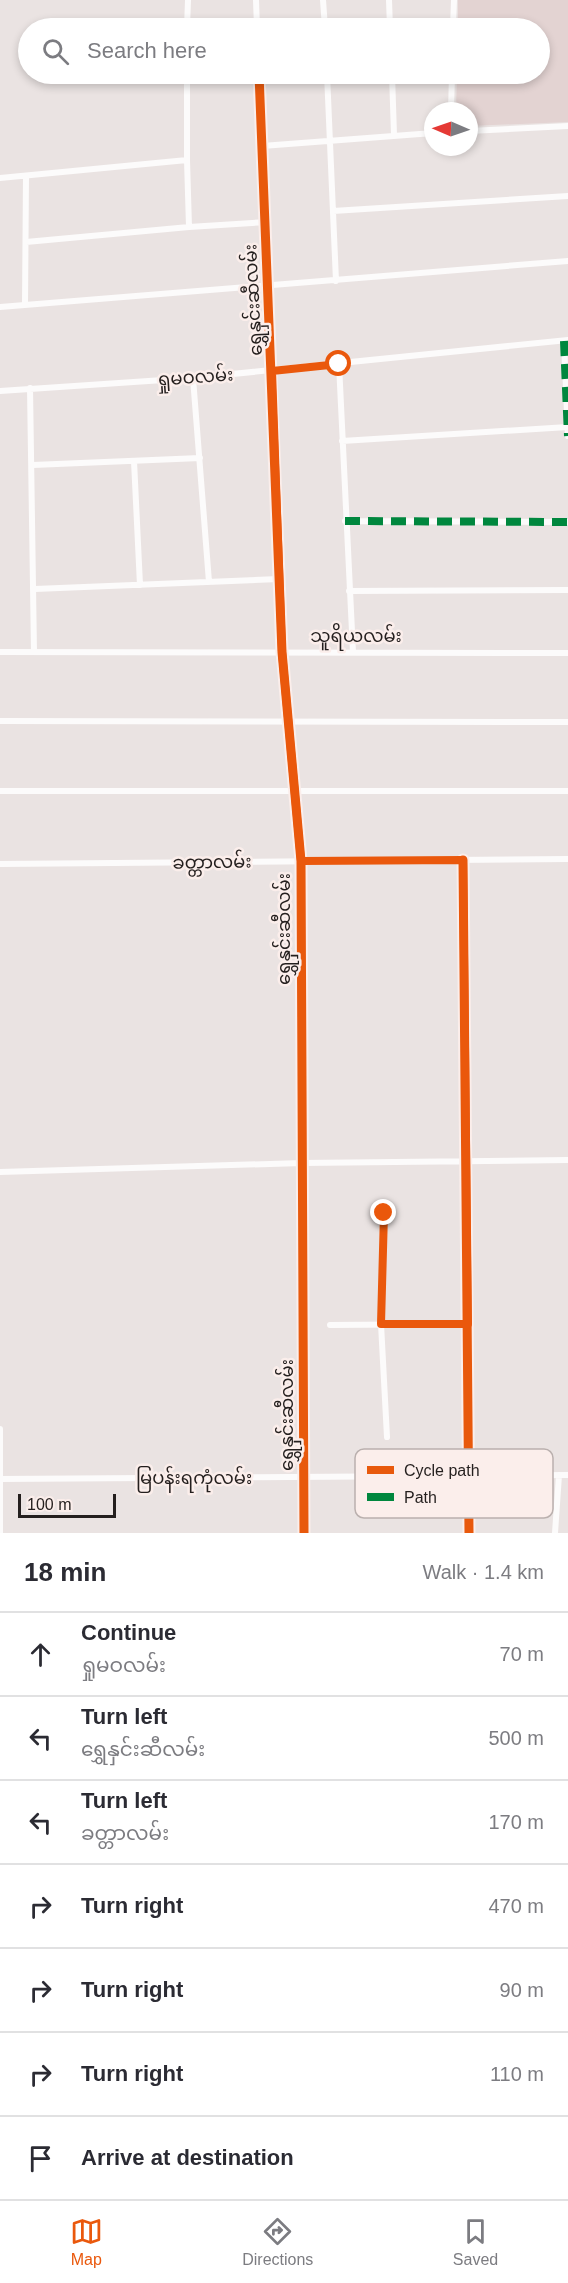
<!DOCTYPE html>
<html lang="en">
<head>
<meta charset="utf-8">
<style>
	body { margin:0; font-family:Helvetica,"Noto Sans Myanmar",sans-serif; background:#f7f7f7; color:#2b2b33 }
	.compass { position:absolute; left:424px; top:102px; width:54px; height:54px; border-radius:50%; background:#fff; box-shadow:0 3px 9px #0003; rotate:272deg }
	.scale { position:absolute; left:18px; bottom:15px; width:98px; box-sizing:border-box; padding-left:6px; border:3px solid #241f1e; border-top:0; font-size:16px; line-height:21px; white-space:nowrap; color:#241f1e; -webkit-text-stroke:4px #fbeeeb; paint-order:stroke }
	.stop { position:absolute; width:18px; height:18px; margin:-14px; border:4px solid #ea580c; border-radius:50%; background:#fff }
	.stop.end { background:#ea580c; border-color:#fff; box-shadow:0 2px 6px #0008 }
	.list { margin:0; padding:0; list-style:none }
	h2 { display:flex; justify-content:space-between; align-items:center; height:78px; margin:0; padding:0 24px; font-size:26px }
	h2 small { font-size:20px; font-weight:400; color:#7c7c81 }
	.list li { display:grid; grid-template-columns:39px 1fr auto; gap:18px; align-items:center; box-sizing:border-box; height:84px; padding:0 24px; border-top:2px solid #e1e1e2 }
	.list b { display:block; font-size:22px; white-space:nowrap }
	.list p { margin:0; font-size:20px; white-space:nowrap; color:#7c7c81 }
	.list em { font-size:20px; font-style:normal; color:#7c7c81 }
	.icon { flex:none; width:33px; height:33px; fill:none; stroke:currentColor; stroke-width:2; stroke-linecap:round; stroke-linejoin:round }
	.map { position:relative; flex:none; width:568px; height:1533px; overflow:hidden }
	.search { position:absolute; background:#fff; box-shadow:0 3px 9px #0003; left:18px; right:18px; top:18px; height:66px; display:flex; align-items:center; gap:15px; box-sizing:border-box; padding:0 21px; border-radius:33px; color:#7c7c81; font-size:22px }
	.sheet { height:666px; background:#fff }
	nav { display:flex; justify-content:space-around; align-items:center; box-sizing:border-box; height:84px; border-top:2px solid #e1e1e2; background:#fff; font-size:16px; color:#7c7c81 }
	nav a { display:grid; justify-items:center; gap:3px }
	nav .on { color:#ea580c }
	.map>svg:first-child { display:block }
	.built { fill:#e3d3d2 }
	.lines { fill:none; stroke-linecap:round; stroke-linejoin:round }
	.minor { stroke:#fcfbfb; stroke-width:6 }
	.quiet { stroke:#00873e; stroke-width:8; stroke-dasharray:15 8; stroke-linecap:butt }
	.cycleway-casing { stroke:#fbeeeb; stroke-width:13 }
	.cycleway { stroke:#e8590c; stroke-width:9 }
	.route { stroke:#ea580c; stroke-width:8 }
	.labels { text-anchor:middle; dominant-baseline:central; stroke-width:5; stroke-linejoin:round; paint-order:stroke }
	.street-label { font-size:18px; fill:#241f1e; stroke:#fbeeeb }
	.key { fill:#fbeeeb; stroke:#bab0ae; stroke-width:1.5 }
	.key-label { font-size:16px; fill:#241f1e }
</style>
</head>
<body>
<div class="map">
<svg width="568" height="1533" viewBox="0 0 568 1533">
	<rect width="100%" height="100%" fill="#eae3e2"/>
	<path class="built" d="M458,0h110v122l-99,4v-15h-13l1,-37h83v-46h-82z"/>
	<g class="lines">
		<path class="minor" d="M256,0l1,28
			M323,0l2,28
			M389,0l1,28
			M187,28l1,-28
			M453,28l1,-28
			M259,74l23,578 19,209 3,672
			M327,74l9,207
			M392,74l2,61
			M451,111l1,-37
			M469,131l99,-5
			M262,146l171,-13
			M0,178l187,-18v-86
			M333,211l235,-15
			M189,227l77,-5
			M26,242l163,-15 -2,-67
			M25,305l1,-129
			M0,307l568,-46
			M564,341l4,95
			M339,364l14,288
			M193,378l16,204
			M30,388l4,264
			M0,391l193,-13 375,-38
			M342,441l226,-14
			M134,461l6,124
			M33,465l167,-7
			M345,521l223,1
			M35,589l244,-10
			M349,591l219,-1
			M0,652l568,1
			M0,721l568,1
			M0,791h568
			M463,860l6,673
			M0,864l568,-5
			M0,1172l302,-9 266,-3
			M384,1213l-3,111 6,113
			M330,1325l138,-1
			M0,1429v104
			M0,1479l568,-4
			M555,1533l4,-58"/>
		<path class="quiet" d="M564,341l4,95
			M345,521l223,1"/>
		<g class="cycleway-casing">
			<path id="cycleway" d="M259,74l23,578 19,209 3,672
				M463,860l6,673"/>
		</g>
		<use href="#cycleway" class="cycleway"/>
	</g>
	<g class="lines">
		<path class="route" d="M339,364l-67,7 10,281 19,209 162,-1 5,464h-87l3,-111"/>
	</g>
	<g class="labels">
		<g class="street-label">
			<text transform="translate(253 300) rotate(-93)">ရွှေနှင်းဆီလမ်း</text>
			<text transform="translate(195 377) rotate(-4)">ရှုမဝလမ်း</text>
			<text x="356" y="636">သူရိယလမ်း</text>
			<text transform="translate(212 862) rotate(-1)">ခတ္တာလမ်း</text>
			<text transform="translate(284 929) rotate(-90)">ရွှေနှင်းဆီလမ်း</text>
			<text transform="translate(287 1415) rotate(-90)">ရွှေနှင်းဆီလမ်း</text>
			<text x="194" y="1478">မြပန်းရကုံလမ်း</text>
		</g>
	</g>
	<rect x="355" y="1449" width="198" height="69" rx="9" class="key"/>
	<rect x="367" y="1466" width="27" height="8" fill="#e8590c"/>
	<rect x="367" y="1493" width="27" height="8" fill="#00873e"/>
	<g class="key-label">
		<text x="404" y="1476">Cycle path</text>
		<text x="404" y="1503">Path</text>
	</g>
</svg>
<svg class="compass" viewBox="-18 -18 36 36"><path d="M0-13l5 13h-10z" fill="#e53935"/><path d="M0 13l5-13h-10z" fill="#7c7c81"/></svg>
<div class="scale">100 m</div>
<div class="stop" style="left:339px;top:364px"></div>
<div class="stop end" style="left:384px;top:1213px"></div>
<div class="search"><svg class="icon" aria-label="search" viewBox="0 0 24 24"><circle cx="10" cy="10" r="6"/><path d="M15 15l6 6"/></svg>Search here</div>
</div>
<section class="sheet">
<h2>18 min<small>Walk · 1.4 km</small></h2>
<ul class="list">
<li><svg class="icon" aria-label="ahead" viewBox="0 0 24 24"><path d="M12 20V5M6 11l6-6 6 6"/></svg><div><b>Continue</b><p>ရှုမဝလမ်း</p></div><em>70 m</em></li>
<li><svg class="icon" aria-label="left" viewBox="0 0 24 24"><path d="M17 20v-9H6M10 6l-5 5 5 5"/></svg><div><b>Turn left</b><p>ရွှေနှင်းဆီလမ်း</p></div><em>500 m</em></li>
<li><svg class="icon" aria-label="left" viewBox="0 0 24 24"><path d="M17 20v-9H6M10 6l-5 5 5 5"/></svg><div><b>Turn left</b><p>ခတ္တာလမ်း</p></div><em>170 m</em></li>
<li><svg class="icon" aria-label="right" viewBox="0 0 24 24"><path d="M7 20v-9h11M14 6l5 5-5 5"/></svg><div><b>Turn right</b></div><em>470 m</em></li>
<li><svg class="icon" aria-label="right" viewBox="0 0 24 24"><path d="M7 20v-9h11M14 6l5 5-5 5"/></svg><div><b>Turn right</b></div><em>90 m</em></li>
<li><svg class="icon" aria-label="right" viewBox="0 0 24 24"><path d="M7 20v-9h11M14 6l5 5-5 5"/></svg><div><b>Turn right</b></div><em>110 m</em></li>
<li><svg class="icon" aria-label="arrive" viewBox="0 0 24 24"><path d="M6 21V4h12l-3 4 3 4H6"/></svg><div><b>Arrive at destination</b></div></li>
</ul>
</section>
<nav>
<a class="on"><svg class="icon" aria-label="map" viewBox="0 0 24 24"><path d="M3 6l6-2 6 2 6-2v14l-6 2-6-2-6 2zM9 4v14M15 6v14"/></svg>Map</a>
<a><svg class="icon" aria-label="directions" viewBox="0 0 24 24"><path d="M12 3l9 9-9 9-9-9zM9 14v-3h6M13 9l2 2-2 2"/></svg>Directions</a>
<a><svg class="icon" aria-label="saved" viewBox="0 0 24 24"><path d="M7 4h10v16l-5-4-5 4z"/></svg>Saved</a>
</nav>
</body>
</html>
